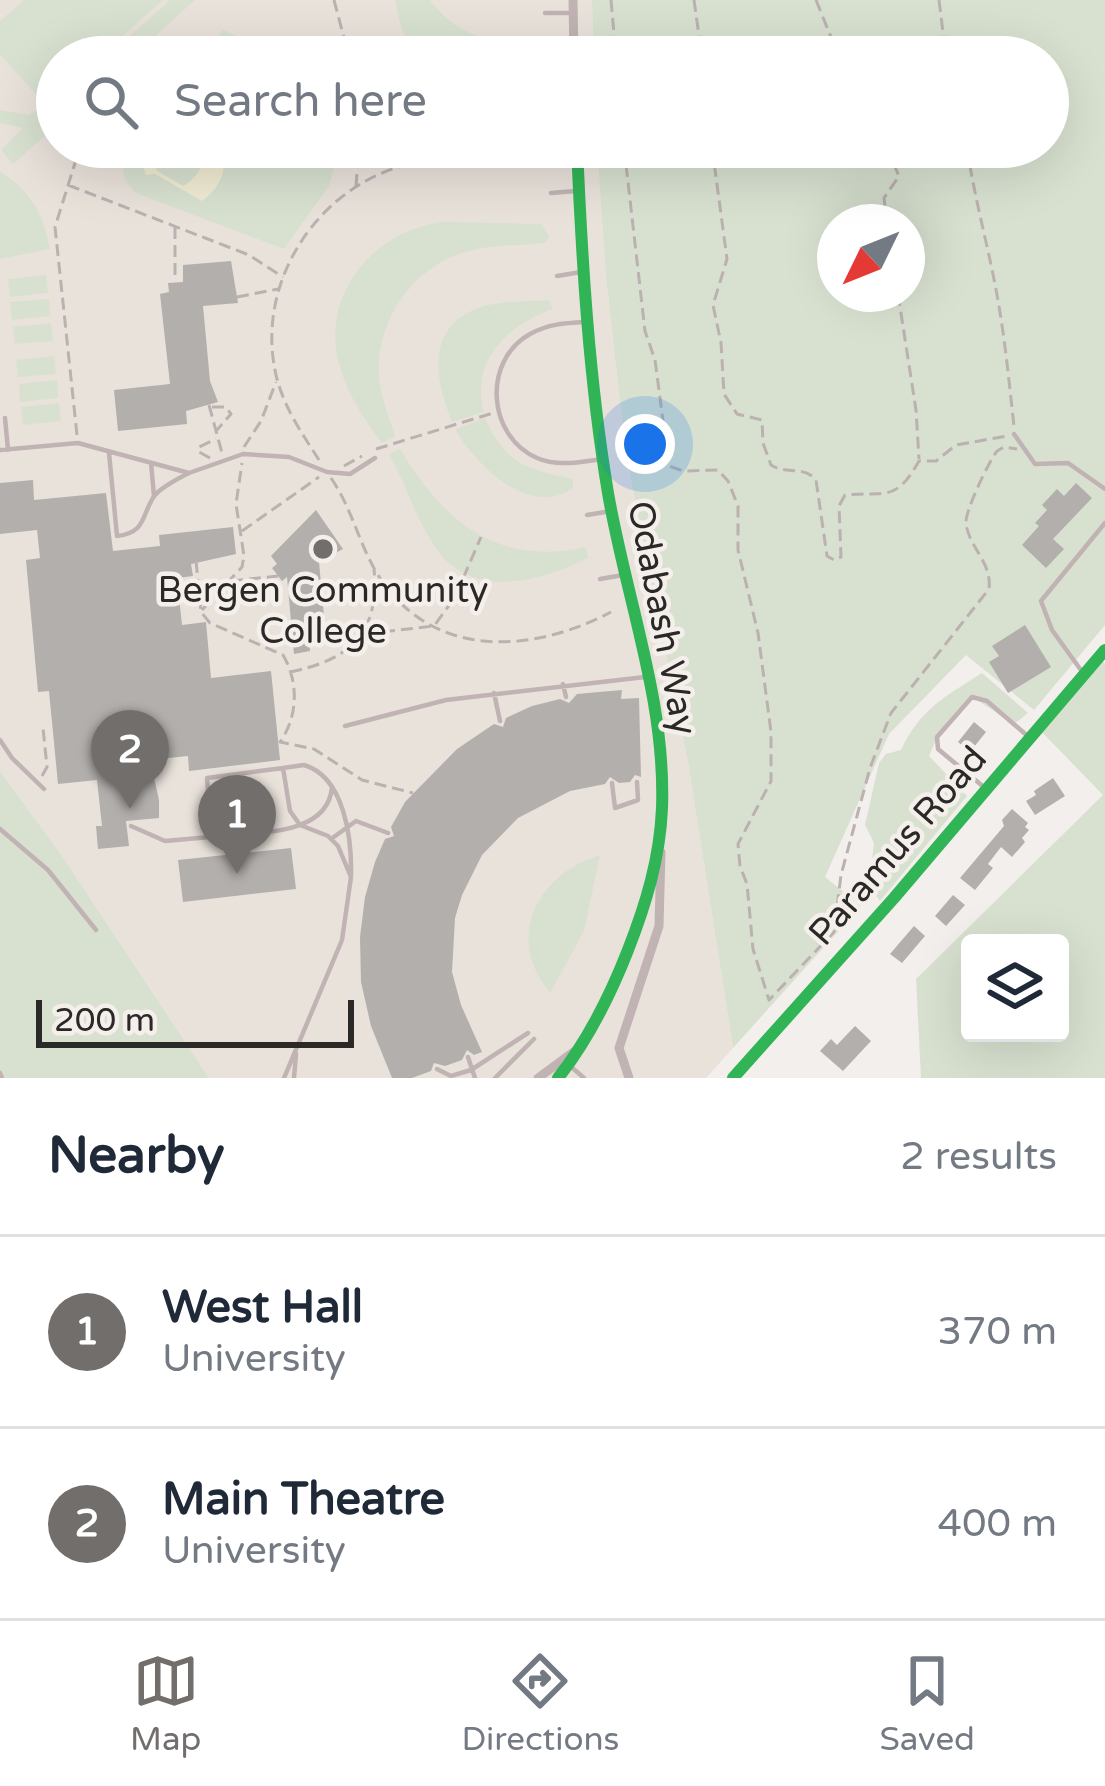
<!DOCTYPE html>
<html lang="en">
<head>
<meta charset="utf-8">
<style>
	body { margin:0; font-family:"Varela Round",sans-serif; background:#f2f2f3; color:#1f2937 }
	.controls { position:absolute; right:36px; bottom:36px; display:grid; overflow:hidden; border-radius:12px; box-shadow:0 12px 48px #0002 }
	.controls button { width:108px; height:108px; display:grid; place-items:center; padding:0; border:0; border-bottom:3px solid #e0e1e3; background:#fff; color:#1f2937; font:60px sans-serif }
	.compass { position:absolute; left:817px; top:204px; width:108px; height:108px; border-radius:50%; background:#fff; box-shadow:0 12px 48px #0002; rotate:227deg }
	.scale { position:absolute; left:36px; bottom:30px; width:318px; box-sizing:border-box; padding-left:12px; border:6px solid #2b2927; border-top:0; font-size:33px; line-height:42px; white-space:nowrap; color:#2b2927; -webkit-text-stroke:9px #f4efea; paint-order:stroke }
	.you { position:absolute; left:645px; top:444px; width:42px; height:42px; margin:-30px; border:9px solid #fff; border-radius:50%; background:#1a73e8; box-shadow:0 0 0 18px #1a73e833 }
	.badge { display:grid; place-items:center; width:78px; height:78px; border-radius:50%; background:#716e6c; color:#fff; font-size:39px; font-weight:700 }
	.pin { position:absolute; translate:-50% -99px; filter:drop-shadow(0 3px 6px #0008) }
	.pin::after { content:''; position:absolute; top:63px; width:42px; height:36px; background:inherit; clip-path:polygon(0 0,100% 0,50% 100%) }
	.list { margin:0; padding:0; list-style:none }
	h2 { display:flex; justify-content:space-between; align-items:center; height:156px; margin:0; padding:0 48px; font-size:51px }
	h2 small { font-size:39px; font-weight:400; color:#747a83 }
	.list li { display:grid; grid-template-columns:78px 1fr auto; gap:36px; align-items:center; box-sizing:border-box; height:192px; padding:0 48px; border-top:3px solid #e0e1e3 }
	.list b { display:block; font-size:45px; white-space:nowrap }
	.list p { margin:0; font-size:39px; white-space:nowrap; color:#747a83 }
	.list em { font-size:39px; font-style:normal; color:#747a83 }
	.icon { flex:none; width:66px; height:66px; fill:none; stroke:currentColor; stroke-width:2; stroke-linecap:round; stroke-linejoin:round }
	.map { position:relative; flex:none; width:1105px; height:1078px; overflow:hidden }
	.search { position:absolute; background:#fff; box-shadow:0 12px 48px #0002; left:36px; right:36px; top:36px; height:132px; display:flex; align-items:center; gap:30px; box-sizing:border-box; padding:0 42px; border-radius:66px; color:#747a83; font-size:45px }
	.sheet { height:540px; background:#fff }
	nav { display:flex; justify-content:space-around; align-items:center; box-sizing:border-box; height:168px; border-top:3px solid #e0e1e3; background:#fff; font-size:33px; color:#747a83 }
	nav a { display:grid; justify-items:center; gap:6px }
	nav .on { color:#716e6c }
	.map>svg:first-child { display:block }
	.built { fill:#e9e2db }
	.green { fill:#d8e1d0; fill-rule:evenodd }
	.sand { fill:#f1ebd4 }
	.building { fill:#b2afad }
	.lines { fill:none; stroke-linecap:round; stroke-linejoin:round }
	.path { stroke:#bbb1b0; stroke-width:3; stroke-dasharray:12 6; stroke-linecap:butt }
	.lane { stroke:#c1b2b3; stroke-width:4.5 }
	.street { stroke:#c1b2b3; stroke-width:9 }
	.fast { stroke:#30b455; stroke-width:12 }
	.poi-dot { fill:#716e6c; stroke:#f4efea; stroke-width:4.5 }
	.labels { text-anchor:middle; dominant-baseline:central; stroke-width:9; stroke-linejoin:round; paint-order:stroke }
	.poi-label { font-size:36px; fill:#2b2927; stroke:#f4efea }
	.street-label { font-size:36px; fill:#2b2927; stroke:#f4efea }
</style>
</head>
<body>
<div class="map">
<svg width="1105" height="1078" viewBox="0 0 1105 1078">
	<rect width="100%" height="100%" fill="#f2efec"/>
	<path class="built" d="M0,0h592l1,57h-536v90h540l9,131 20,177 62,307 45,286 -27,30h-497l-144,-218 -65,-89z"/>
	<path class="green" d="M24,0h139l-64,57h-42v37l-12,11 -45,-51v-33z
		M170,0h25l-63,57h-26z
		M395,0h35c28,38 66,45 110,43v9c-18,5 -97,11 -114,5 -22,-8 -27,-38 -31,-57z
		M592,0h513v625l-71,85 -68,-55 -77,79 -64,143 36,29 -128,142 -45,-286 -62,-307 -20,-177 -9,-131h451v-90h-455zM835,222h72v72h-72z
		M223,30l60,26 2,1h-83z
		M57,100v25l-44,39 -12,-14 22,-22 -23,-5v-13l28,5z
		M130,147h210l-11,39 -45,63 -148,-56c-15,-15 -17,-27 -6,-46z
		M0,172c30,17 44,43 50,77l-50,10z
		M444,222l98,2 7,13 -4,6c-27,3 -56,1 -83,10 -50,16 -86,69 -83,121 1,22 10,42 16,63l-13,6c-19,-25 -37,-52 -44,-83 -16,-70 39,-131 106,-138z
		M46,275l2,18 -38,4 -2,-18z
		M49,299l1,17 -38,4 -2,-18z
		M549,300l4,9c-45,16 -83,51 -69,103l-32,10c-17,-42 -28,-96 29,-115 20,-7 46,-5 68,-7z
		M51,323l2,18 -38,3 -2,-17z
		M54,356l2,18 -38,3 -2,-17z
		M57,380l1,18 -38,4 -1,-18z
		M59,403l2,18 -38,4 -2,-18z
		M485,418c21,47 42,51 88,61v9c-44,31 -98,-24 -118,-59z
		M400,449c43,72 97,118 186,98l2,11c-48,24 -117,43 -153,-11 -19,-28 -29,-63 -46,-93z
		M1100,656l5,8v414h-184l-5,-99 187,-184 -65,-67zM970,943h90v90h-90z
		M982,673l46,40 -14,11 -40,-26 -40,46 -5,12 38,40 -87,105 -11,-15 5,-43 -9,-18 14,-62 7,-9 15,-4c20,-42 44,-53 81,-77z
		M0,771l65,89 144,218h-209z
		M600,855l-16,76 -34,62c-46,-55 -13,-119 50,-138z"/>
	<path class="sand" d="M161,147h4l-10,17 2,7 26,15c11,-5 23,-22 20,-34l-8,-5h27c6,23 -1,40 -20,54l-47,-27 -9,1 -3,-9 10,-4z"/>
	<path class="building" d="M231,261l7,42 -35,3 7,75 8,21 -32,9 1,13 -69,7 -4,-41 56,-6 -10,-90 9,-2 -1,-9 15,-1v-17z
		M33,480l1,20 72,-7 7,58 47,-5 -1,-11 74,-8 3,27 -45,10 2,12 -16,2 5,47 24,-3 5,56 60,-7 9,89 -91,11 -1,-15 -38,4 9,40v18l-33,3 3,25 -31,3 -2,-23h6l-5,-46 -39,4 -9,-93 -11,1 -12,-132 14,-2 -3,-28 -37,4v-51z
		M1076,483l16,15 -39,41 11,10 -18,19 -24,-23 17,-19 -4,-3 12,-13 -5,-5 15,-16 7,7z
		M316,510l27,39 -24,13 7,76 -17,1 1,12 -16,3 -7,-77 -5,4 -10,-13 5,-4 -6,-8z
		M1025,625l26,42 -43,26 -19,-31 10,-6 -7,-10z
		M622,690l-1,9 18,-1 2,79 -6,-2 -5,7 -11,1 -9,-6 -5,7 -35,7 -52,27 -36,37 -20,40 -7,23 -3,54 9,33 21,47 -8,3 -7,-5 -5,10 -17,6 -11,-3 -3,8 -19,7h-20l-21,-52 -10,-44 -1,-45 5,-40 10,-35 10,-23 9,-3 -3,-9 14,-25 52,-53 37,-25 9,3 3,-9 26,-12 28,-7 9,4 8,-9z
		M974,722l12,10 -16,20 -12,-10z
		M1053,778l12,18 -30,19 -9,-14 10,-6 -2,-4z
		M1012,809l16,14 -3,4 4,3 -7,8 3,4 -13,15 -11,-10 -13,17 5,4 -18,22 -15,-12 44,-52 -2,-6z
		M291,848l5,41 -113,13 -5,-42z
		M953,895l12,10 -19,21 -11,-10z
		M914,926l11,10 -23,27 -12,-9z
		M855,1026l16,15 -28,30 -23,-20 11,-12 6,6z"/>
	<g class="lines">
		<path class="path" d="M334,0l15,57
			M611,0l5,57
			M694,0l8,57
			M816,0l23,57
			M939,0l7,57
			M406,147l2,16
			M624,147l21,184 10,29 14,106 14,5 35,-1 10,11 10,25v44l20,83 13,99v49l-33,63 2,22 7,18 6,65 16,51 65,-68 7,-57 29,-107 21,-55 98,-124c3,-27 -19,-40 -23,-65 -2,-11 23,-63 31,-73l7,-4 13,2
			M712,147l15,112 -14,46 8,38 3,51 13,20 25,6 1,23 8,22c15,10 33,0 45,15l11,76 7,4 7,-3 -2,-51 6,-11c42,-4 50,8 74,-34h17l20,-16 51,-9
			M886,147l13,29 -15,22 3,24
			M967,147c7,50 21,98 30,148 8,43 12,87 17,131
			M68,185l181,70 34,22
			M356,186l3,-39
			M175,227v51
			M898,294l18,116 3,49
			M237,297l41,-8
			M209,405l13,48
			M212,407h14l5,7 -14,16
			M77,435l-22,-208 25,-80
			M244,447l17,-26 15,-39
			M376,449l117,-36
			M210,458l-11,-6v-5l17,-8
			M319,460c-16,-25 -34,-51 -42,-81 -24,-93 38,-190 128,-214 48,-13 98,-3 147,-6
			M344,466l18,-10
			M331,478c20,29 27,62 44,92 53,90 154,85 236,42
			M242,531l77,-54
			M196,561l5,51 9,11 73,32c16,27 15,62 -3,87l34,7 48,31 51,13
			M231,581l47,-5
			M202,610l40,-43 2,-11 -8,-52 6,-41
			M351,648l30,-16 53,-6 21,-29 26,-60
			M290,672c59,-12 90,-38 84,-103
			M42,776l5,-9 -4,-39"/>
		<path class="lane" d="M545,13h24
			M551,193l25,-2
			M557,276l24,-4
			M585,322c-20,1 -37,2 -55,12 -48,27 -43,102 7,124 21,9 43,4 65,1
			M5,418l3,32
			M1014,434l21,30 33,-1 37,26
			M0,450l78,-7 111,30 54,-19 46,3 38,15 23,2 25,-16
			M109,453l8,83c30,-3 24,-22 38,-41 8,-9 24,-17 34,-22
			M151,463l3,33
			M587,515l24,-4
			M600,579l23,-4
			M1083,673l-31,-43 -11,-29 64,-78
			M563,684l3,13
			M494,693l6,28
			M345,726l101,-26 199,-23
			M0,740l12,18 32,31
			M304,765c41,12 48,75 47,112l-13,-31 -10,-10 -28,-11 -10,-14 -7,-43z
			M283,768l-76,10 3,40 11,18c37,-4 107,0 111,-49
			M612,783l3,25 23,-8 -1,-18
			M985,788l-47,-39 -1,-12 35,-40 15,4 43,37
			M131,826l34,15 56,-5
			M0,829l48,41 48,60
			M331,839l25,-18 32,12
			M468,1057l7,21
			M569,1065l15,13
			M437,1069l14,7 20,-6 57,-37
			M0,1073l2,5
			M284,1078l58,-138 9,-63
			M294,1078l2,-24
			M495,1078l39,-39"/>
		<path class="street" d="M573,0l1,57
			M538,1078l38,-28
			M629,1078l-10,-30 40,-122 2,-74"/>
		<path class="fast" d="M558,1078c31,-39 52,-82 70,-128 18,-46 32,-92 34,-142 4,-107 -36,-210 -54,-315 -19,-114 -26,-230 -31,-346
			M733,1078l161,-180 211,-248"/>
	</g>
	<circle class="poi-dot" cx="323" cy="549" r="12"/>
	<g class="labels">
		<g class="poi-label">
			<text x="323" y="590">Bergen Community<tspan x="323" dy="41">College</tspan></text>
		</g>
		<g class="street-label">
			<text transform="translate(662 618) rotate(79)">Odabash Way</text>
			<text transform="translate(898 846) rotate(-49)">Paramus Road</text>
		</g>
	</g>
</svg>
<div class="controls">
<button><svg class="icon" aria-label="layers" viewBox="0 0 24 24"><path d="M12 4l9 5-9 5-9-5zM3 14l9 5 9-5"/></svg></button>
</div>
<svg class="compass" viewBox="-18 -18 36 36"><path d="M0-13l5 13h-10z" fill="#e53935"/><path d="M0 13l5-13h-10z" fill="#747a83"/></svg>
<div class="scale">200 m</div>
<div class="you"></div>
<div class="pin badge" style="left:237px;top:874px">1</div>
<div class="pin badge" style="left:130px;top:809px">2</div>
<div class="search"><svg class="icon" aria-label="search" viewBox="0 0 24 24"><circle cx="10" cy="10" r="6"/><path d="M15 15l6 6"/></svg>Search here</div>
</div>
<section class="sheet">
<h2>Nearby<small>2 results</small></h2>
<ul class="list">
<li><span class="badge">1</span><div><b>West Hall</b><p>University</p></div><em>370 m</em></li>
<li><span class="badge">2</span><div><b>Main Theatre</b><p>University</p></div><em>400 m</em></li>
</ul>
</section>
<nav>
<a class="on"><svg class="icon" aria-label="map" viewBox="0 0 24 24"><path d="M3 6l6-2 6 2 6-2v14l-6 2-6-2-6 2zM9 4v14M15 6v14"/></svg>Map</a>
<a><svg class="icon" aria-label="directions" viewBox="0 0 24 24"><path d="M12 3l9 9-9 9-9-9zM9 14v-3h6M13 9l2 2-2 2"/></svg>Directions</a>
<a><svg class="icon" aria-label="saved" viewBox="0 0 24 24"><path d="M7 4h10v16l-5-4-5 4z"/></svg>Saved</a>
</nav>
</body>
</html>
